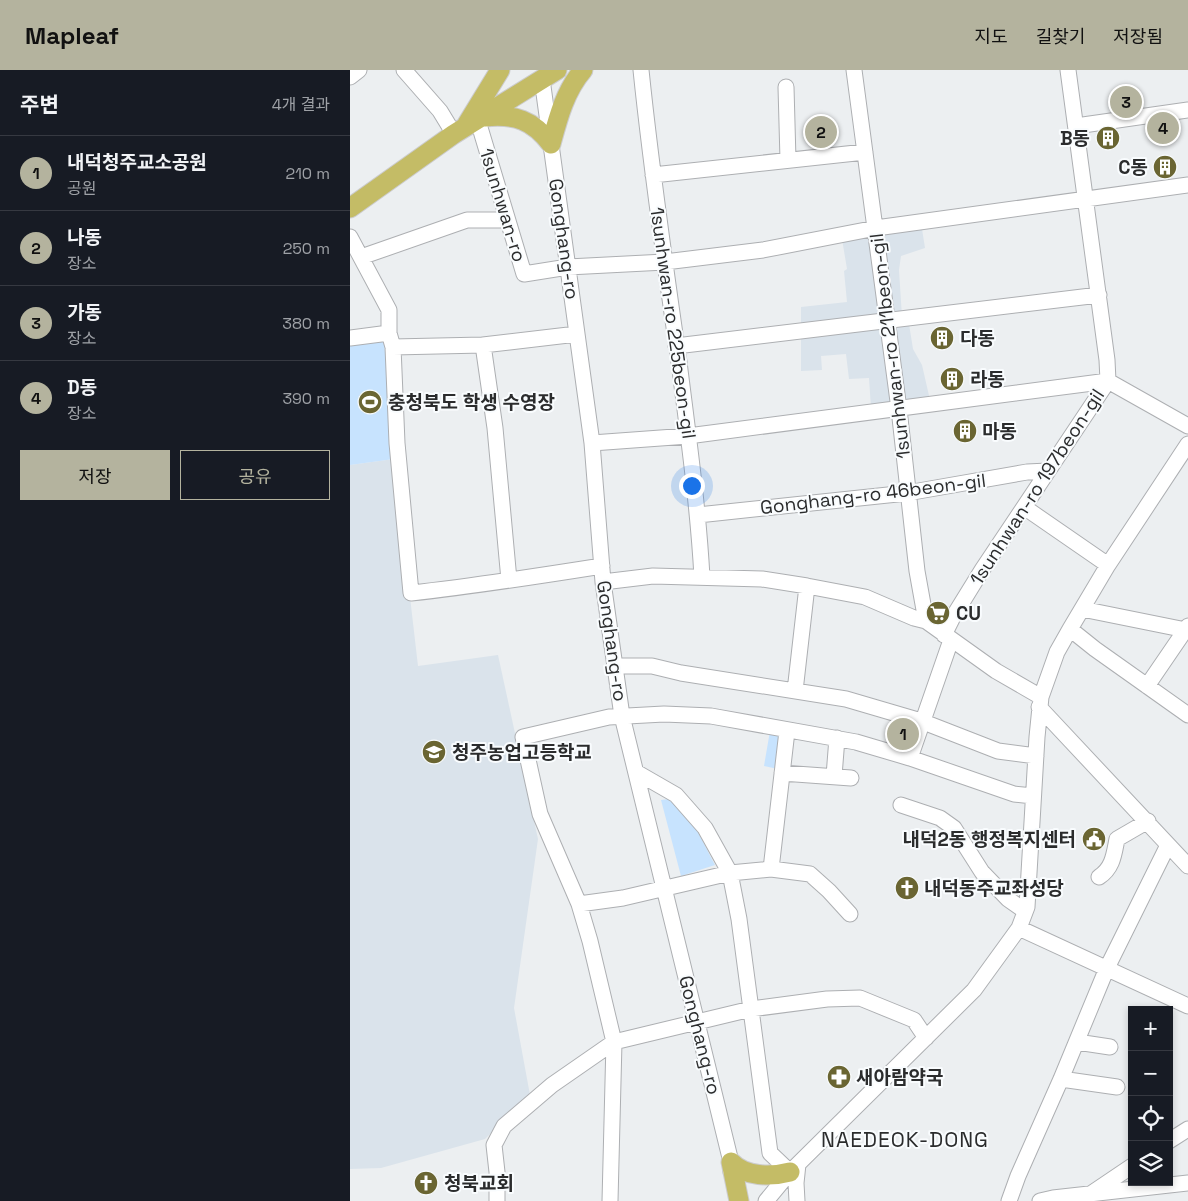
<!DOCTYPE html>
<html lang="ko">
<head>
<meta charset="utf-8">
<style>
	body { margin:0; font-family:"Space Grotesk","Noto Sans KR",sans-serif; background:#20242c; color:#f1f3f6 }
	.controls { position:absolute; right:15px; bottom:15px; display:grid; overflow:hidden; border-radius:0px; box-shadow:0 2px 8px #0003 }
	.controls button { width:45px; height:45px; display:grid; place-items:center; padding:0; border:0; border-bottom:1px solid #363941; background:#171b24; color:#f1f3f6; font:25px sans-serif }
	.you { position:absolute; left:341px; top:415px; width:18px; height:18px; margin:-12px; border:4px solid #fff; border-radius:50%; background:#1a73e8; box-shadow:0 0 0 8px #1a73e833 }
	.badge { display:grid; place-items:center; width:32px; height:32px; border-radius:50%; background:#b4b39e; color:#111; font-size:16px; font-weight:700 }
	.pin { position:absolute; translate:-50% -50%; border:2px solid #fff; box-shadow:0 1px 5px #0006 }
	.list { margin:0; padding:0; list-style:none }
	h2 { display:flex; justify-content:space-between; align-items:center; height:65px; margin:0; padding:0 20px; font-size:21px }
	h2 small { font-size:16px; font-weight:400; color:#9ea1a6 }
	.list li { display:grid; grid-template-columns:32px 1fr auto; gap:15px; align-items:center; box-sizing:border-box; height:75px; padding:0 20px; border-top:1px solid #363941 }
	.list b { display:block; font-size:19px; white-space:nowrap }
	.list p { margin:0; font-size:16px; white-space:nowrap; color:#9ea1a6 }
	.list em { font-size:16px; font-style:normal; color:#9ea1a6 }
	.actions { display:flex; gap:10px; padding:15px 20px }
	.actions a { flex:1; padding:11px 0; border:1px solid #b4b39e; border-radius:0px; text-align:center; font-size:18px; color:#b4b39e }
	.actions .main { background:#b4b39e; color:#111 }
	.icon { flex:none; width:28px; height:28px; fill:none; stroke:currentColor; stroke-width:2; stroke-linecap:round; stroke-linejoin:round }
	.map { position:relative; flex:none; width:838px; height:1131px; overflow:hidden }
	header { display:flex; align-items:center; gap:30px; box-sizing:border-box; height:70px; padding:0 25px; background:#b4b39e; color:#111 }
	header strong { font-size:24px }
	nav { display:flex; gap:28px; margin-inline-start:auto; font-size:18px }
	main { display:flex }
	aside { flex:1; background:#171b24 }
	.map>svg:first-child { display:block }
	.built { fill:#dae3eb }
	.green { fill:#c7e3fe }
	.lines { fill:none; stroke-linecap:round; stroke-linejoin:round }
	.minor-casing { stroke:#adafb2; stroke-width:17 }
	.major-casing { stroke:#cccccd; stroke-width:21 }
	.minor { stroke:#fff; stroke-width:15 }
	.major { stroke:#c4bc66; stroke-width:19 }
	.labels { text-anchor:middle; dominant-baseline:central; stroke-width:4; stroke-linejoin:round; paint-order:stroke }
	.poi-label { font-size:19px; font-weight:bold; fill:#2b2c2d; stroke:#f9fcfe; text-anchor:start }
	.street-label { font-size:19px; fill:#2b2c2d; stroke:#f9fcfe }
	.quarter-label { font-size:21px; letter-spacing:1px; fill:#2b2c2d; stroke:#f9fcfe }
</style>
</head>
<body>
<header>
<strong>Mapleaf</strong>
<nav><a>지도</a><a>길찾기</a><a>저장됨</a></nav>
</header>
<main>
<aside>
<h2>주변<small>4개 결과</small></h2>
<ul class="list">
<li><span class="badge">1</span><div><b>내덕청주교소공원</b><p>공원</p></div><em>210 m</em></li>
<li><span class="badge">2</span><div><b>나동</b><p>장소</p></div><em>250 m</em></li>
<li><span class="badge">3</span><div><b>가동</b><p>장소</p></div><em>380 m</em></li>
<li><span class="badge">4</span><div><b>D동</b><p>장소</p></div><em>390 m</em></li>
</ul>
<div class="actions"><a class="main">저장</a><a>공유</a></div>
</aside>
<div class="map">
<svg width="838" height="1131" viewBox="0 0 838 1131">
	<rect width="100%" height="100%" fill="#eceff1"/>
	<path class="built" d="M572,159l3,19 -24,8 -2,14 3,47 7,7 4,25 9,16 8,35 -59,8 -2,-30 -20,1 -3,-25 -25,2 1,14 -21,1v-64l46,-5 -3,-31 3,-2 -5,-30z
		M44,389l24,207 80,-11 40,184 -24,169 16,87 -45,44 -104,29 -31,1v-704z"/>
	<path class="green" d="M34,271l10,118 -44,6v-120z
		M549,647l19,5 -11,29 -18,-5z
		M420,661l13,2 -5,36 -14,-3z
		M319,729c23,14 34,44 46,66l-34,11 -20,-76z"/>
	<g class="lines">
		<g class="minor-casing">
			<path id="minor" d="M54,0l36,41 14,23
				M291,0c10,98 24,195 38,292 9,72 19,143 23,215
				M504,0l45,339 18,162 9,50
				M0,7l9,-7
				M192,9l50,364 11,139 19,134 109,446v10
				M436,17l2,73
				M128,51l46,153 44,-7 97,-5 98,-12 113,-22 312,-43
				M726,56l112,-16
				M303,105l212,-23
				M0,167l39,73v23
				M11,187l106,-37h40
				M0,268l39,-5 4,14 90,-2 94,-11
				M133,275l12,83 14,152
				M326,276l423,-51
				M43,277l4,96 14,150c64,-7 128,-17 191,-27
				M242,373l96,-7 420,-55 80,45
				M674,437l84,58
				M348,445l209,-22 120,-21 21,-1
				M253,512l50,-6 109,3 45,7 58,11 49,21 12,3 70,50 45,26
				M732,539l104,21
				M720,559l25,20 93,66
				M594,565l9,-18 29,-47 126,-189 -1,-21 -39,-290
				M264,596h38l29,7 165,26 75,22 77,30 38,5
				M797,616l41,-60
				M445,621l12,-105
				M689,637l149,159
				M560,688l41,-118
				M286,702l40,23 29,33 25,45 9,46 31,234 20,19
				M432,703l69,5
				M484,706l3,-38
				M551,735l39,13 14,10 28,44 26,27 17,12
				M421,799l16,-138
				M749,807c14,-9 15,-23 18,-38l31,-18
				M229,834l44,-6 107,-25 41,-4 39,5 19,17 21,23
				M669,858l169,78
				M727,972l33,5
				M711,1009l56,8
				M819,1071l19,-12
				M742,1123l40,-27
				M147,1131v-29l-3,-27 10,-19 48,-41 62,-43 137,-33 76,-10 33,-1 54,22 12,18
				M260,1131l4,-159 -24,-101 -11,-37 -39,-90 -17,-77 86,-20 55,-3 47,2 145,26 54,16 104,36 19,2
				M416,1131l24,-29 184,-182 45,-62 8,-21 10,-170 4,-40 16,-45 13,-23 38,-64 80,-121
				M447,1131l-1,-18 2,-19
				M659,1131l9,-25 43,-97 46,-111 61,-123
				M690,1131l13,-3 135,-15"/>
		</g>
		<g class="major-casing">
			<path id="major" d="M135,47c30,-3 48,3 66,27
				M117,54l33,-54
				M201,74c7,-26 14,-53 32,-74
				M0,138l104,-74 103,-64
				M381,1092c14,15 40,15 59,10
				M381,1092l8,39"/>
		</g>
		<use href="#minor" class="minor"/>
		<use href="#major" class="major"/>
	</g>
	<defs>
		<g id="building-disc" transform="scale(1.25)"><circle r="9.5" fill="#6a6532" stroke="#f9fcfe"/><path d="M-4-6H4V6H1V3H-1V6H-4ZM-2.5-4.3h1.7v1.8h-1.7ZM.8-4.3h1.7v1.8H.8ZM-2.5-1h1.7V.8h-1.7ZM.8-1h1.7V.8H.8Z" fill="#fff"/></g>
		<g id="stadium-disc" transform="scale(1.25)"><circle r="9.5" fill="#6a6532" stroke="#f9fcfe"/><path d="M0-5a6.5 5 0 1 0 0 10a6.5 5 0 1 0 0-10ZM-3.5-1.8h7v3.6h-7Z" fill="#fff"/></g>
		<g id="supermarket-disc" transform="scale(1.25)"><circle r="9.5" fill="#6a6532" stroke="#f9fcfe"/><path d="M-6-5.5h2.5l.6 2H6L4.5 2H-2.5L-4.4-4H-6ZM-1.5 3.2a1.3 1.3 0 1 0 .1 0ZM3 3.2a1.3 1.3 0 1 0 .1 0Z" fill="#fff"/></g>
		<g id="school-disc" transform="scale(1.25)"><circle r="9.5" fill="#6a6532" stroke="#f9fcfe"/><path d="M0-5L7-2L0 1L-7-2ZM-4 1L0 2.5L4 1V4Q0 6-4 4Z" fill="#fff"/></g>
		<g id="civic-disc" transform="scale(1.25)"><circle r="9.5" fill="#6a6532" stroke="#f9fcfe"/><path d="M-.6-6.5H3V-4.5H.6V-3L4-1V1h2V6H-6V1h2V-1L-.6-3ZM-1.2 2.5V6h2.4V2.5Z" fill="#fff"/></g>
		<g id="church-disc" transform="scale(1.25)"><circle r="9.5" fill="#6a6532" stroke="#f9fcfe"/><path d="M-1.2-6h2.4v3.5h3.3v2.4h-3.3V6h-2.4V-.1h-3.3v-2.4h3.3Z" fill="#fff"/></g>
		<g id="pharmacy-disc" transform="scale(1.25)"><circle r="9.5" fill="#6a6532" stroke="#f9fcfe"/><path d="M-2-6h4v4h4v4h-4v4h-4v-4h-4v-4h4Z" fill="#fff"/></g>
	</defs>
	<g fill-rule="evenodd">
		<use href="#building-disc" x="758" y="68"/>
		<use href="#building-disc" x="815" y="97"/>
		<use href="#building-disc" x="592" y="268"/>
		<use href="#building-disc" x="602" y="309"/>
		<use href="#stadium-disc" x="20" y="332"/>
		<use href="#building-disc" x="615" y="361"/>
		<use href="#supermarket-disc" x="588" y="543"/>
		<use href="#school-disc" x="84" y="682"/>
		<use href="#civic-disc" x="744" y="769"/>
		<use href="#church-disc" x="557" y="818"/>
		<use href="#pharmacy-disc" x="489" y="1007"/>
		<use href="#church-disc" x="76" y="1113"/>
	</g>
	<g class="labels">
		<g class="poi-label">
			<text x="740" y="68" text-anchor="end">B동</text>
			<text x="798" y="97" text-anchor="end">C동</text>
			<text x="610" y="268">다동</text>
			<text x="620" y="309">라동</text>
			<text x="38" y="332">충청북도 학생 수영장</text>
			<text x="632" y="361">마동</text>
			<text x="606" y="543">CU</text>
			<text x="102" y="682">청주농업고등학교</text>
			<text x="726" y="769" text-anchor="end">내덕2동 행정복지센터</text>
			<text x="574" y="818">내덕동주교좌성당</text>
			<text x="506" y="1007">새아람약국</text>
			<text x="94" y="1113">청북교회</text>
		</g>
		<g class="street-label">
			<text transform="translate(153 135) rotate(73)">1sunhwan-ro</text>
			<text transform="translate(214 169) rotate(82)">Gonghang-ro</text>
			<text transform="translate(323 253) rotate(82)">1sunhwan-ro 225beon-gil</text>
			<text transform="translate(540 276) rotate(-97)">1sunhwan-ro 211beon-gil</text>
			<text transform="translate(687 417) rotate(-57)">1sunhwan-ro 197beon-gil</text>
			<text transform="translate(523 424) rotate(-7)">Gonghang-ro 46beon-gil</text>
			<text transform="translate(262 571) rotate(82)">Gonghang-ro</text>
			<text transform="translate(350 965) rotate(76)">Gonghang-ro</text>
		</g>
		<g class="quarter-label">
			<text x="555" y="1069">NAEDEOK-DONG</text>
		</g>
	</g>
</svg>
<div class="controls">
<button>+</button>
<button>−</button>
<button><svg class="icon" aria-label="locate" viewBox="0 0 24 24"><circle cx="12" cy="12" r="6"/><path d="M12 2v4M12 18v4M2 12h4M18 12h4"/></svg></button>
<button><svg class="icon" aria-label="layers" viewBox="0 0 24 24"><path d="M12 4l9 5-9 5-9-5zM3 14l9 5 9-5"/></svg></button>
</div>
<div class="you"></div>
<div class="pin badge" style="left:553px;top:664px">1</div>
<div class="pin badge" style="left:471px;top:62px">2</div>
<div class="pin badge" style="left:776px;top:32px">3</div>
<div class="pin badge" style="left:813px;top:58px">4</div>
</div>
</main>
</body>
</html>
